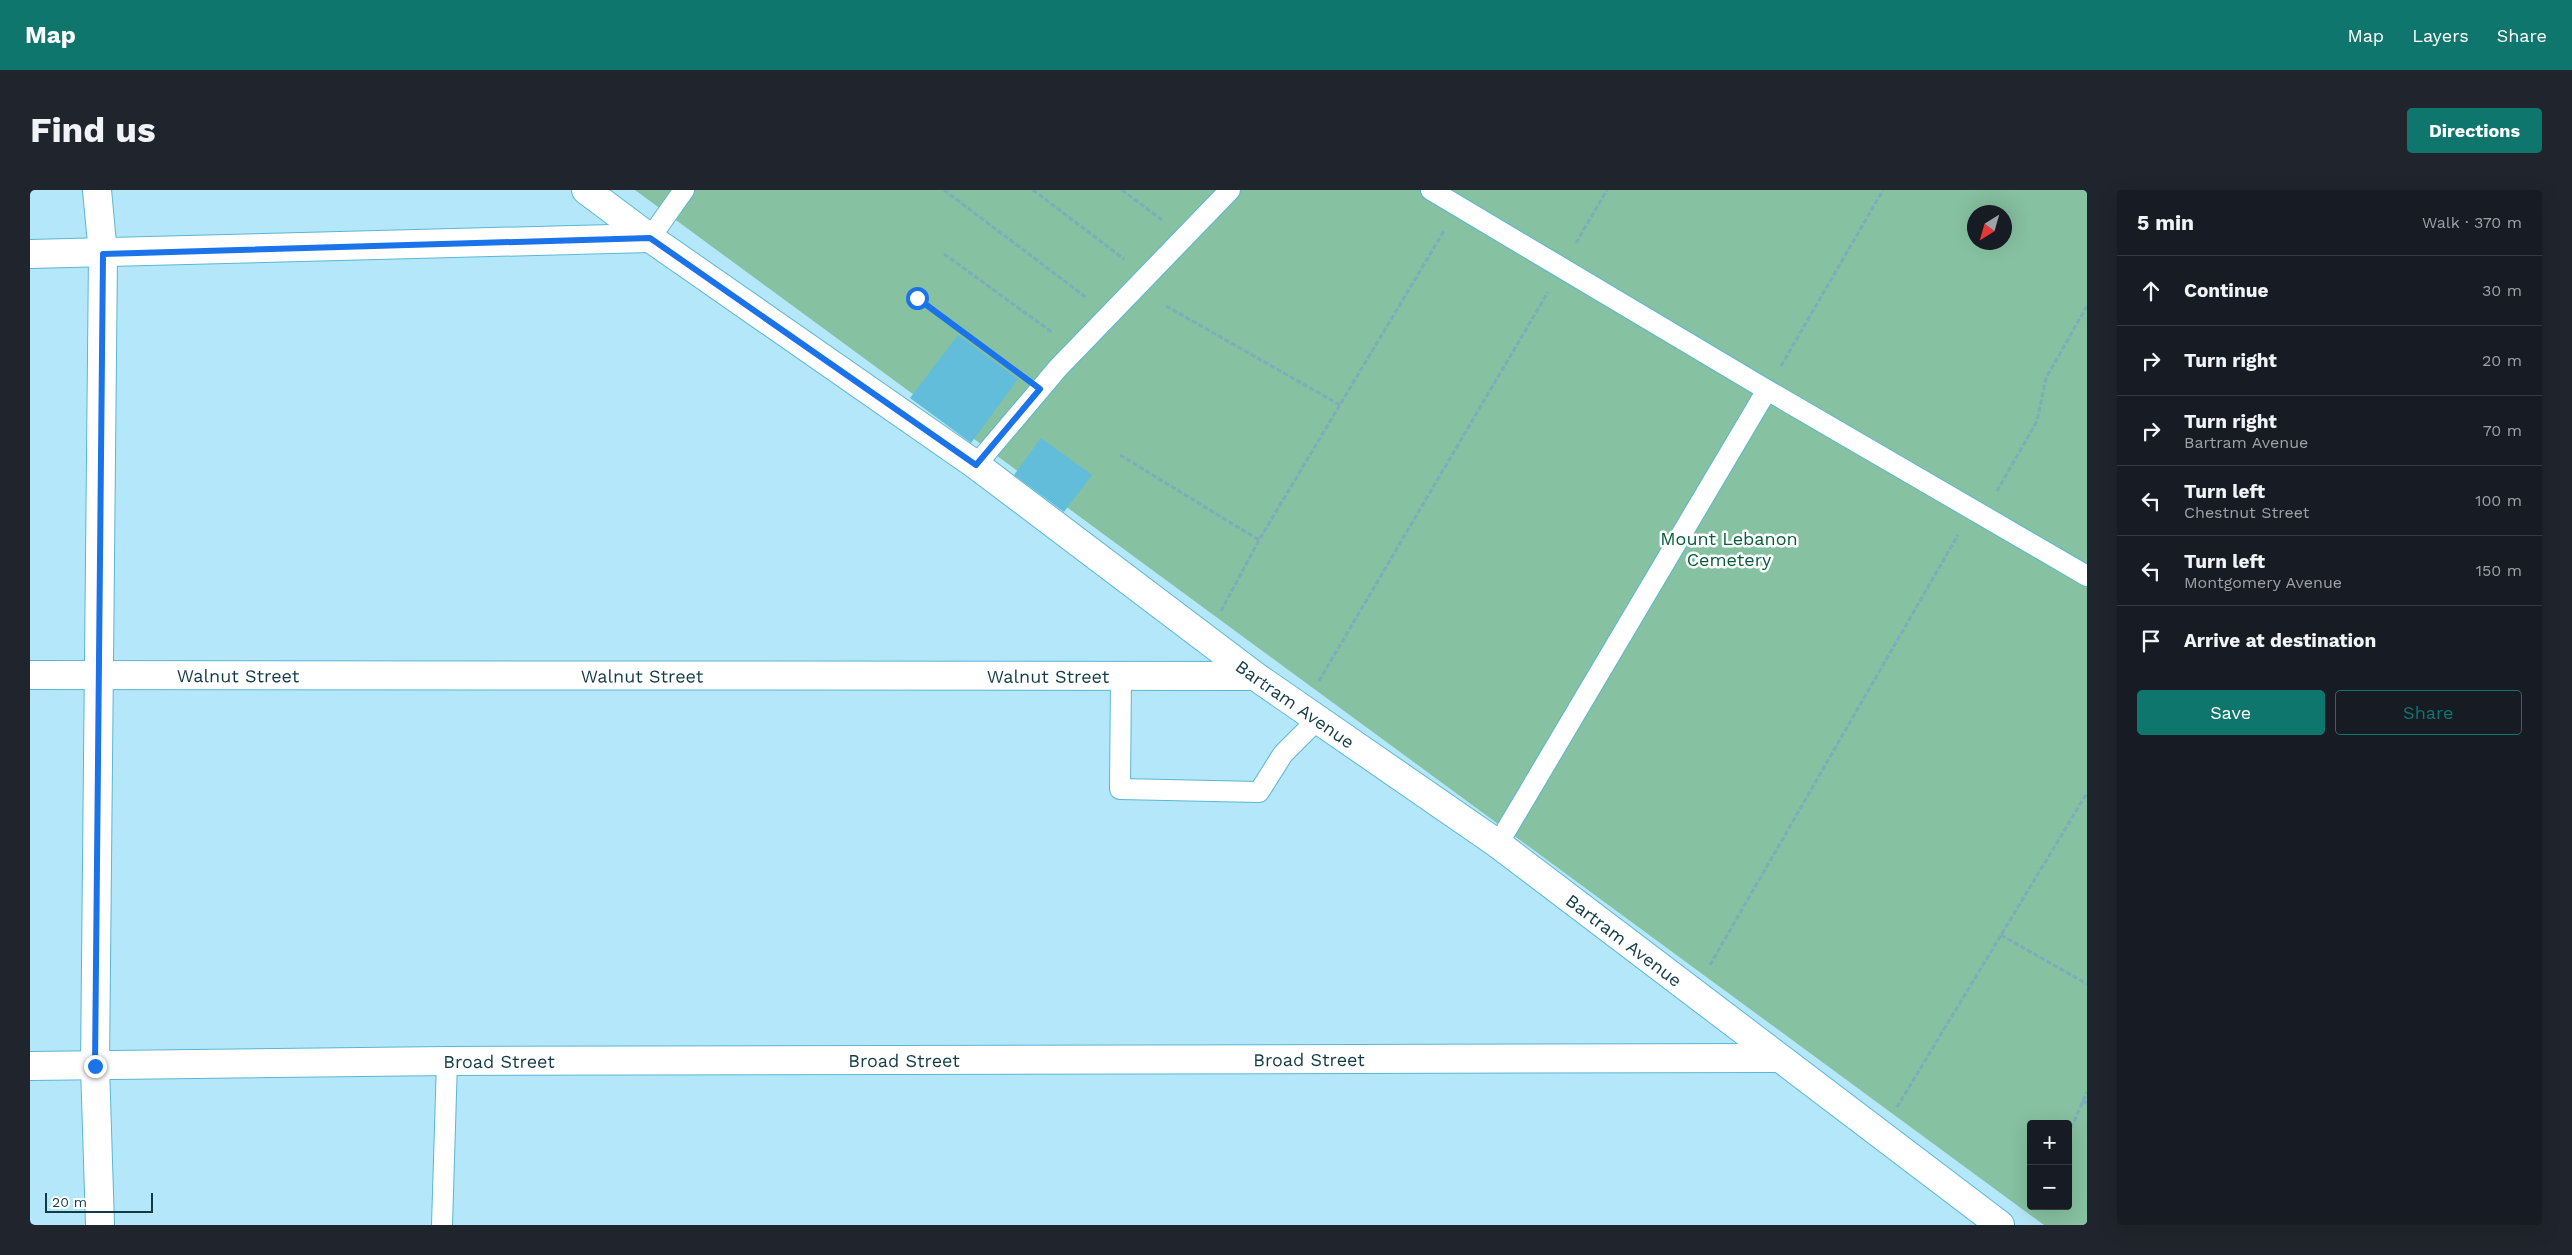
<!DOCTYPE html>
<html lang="en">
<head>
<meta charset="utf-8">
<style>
	body { margin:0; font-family:"Work Sans",sans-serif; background:#20242c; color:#f1f3f6 }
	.controls { position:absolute; right:15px; bottom:15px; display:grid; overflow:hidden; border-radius:5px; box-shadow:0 5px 20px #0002 }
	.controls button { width:45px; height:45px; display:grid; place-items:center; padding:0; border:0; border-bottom:1px solid #363941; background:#171b24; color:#f1f3f6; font:25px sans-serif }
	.compass { position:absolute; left:1937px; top:15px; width:45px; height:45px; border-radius:50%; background:#171b24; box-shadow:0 5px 20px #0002; rotate:217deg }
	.scale { position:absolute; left:15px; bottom:12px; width:108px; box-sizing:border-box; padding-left:5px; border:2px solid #133b47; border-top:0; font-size:14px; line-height:18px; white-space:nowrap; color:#133b47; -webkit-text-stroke:4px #fff; paint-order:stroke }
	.stop { position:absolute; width:15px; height:15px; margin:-11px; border:4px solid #1a73e8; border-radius:50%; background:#fff }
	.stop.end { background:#1a73e8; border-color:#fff; box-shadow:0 1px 5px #0008 }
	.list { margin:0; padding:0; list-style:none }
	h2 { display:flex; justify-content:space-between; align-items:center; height:65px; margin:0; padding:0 20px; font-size:21px }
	h2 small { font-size:16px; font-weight:400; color:#9ea1a6 }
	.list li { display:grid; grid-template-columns:32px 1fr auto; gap:15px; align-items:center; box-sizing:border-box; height:70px; padding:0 20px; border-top:1px solid #363941 }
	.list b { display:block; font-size:19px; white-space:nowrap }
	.list p { margin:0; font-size:16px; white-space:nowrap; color:#9ea1a6 }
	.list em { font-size:16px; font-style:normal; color:#9ea1a6 }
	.actions { display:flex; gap:10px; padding:15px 20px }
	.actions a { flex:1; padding:11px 0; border:1px solid #0f766e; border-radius:5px; text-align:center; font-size:18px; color:#0f766e }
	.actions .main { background:#0f766e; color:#fff }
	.icon { flex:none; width:28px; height:28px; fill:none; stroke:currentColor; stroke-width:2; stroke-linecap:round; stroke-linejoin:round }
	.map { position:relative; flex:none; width:2057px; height:1035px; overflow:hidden; border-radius:5px }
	header { display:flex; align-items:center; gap:30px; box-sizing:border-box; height:70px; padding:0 25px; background:#0f766e; color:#fff }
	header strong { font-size:24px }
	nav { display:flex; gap:28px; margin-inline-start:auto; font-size:18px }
	.intro { display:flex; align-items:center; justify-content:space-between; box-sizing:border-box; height:120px; padding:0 30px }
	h1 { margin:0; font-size:35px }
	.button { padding:12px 22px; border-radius:5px; background:#0f766e; color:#fff; font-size:18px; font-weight:700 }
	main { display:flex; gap:30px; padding:0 30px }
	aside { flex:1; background:#171b24; border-radius:5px; box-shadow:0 5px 20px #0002 }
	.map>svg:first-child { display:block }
	.green { fill:#86c1a1; fill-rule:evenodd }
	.building { fill:#61bdda }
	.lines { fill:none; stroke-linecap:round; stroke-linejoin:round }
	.lane-casing { stroke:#5ab7d3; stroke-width:22 }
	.street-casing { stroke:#5ab7d3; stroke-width:30 }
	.path { stroke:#7dacbc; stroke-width:3; stroke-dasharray:5 2.5; stroke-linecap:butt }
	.lane { stroke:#fff; stroke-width:20 }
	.street { stroke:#fff; stroke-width:28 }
	.route { stroke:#1a73e8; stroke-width:6 }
	.labels { text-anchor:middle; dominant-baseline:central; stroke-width:5; stroke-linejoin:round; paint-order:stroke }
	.park-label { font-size:18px; fill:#085d3d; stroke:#fff }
	.street-label { font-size:18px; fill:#133b47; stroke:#fff }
</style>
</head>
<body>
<header>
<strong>Map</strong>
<nav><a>Map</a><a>Layers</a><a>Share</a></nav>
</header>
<div class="intro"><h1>Find us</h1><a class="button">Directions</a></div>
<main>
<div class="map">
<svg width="2057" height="1035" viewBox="0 0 2057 1035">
	<rect width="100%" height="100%" fill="#b4e7f9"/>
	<path class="green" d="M605,0h1452v1035h-43zM1944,22h30v30h-30zM2001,934h37v82h-37z"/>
	<path class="building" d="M928,145l60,44 -47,64 -61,-45z
		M1011,248l51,37 -28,37 -50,-37z"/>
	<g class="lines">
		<g class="lane-casing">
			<path id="lane" d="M1401,0l336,200 320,186
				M620,48l34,-48
				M946,275l82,-97 172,-178
				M1091,486l-1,113 139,3 24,-38 35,-35
				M1468,654l269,-454
				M412,1035l5,-164"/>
		</g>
		<g class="street-casing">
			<g id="street">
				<path d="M67,0l6,64 -8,812 5,159"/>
				<path id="s1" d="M556,0l64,48 326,227 279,211 243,168 502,381"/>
				<path d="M0,64l620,-16"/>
				<path id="s2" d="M0,485l1225,1"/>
				<path id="s3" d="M0,876l417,-5 1331,-3"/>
			</g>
		</g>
		<path class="path" d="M914,0l143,108
			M1003,0l91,69
			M1092,0l40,30
			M1546,53l31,-53
			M914,64l109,79
			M887,108l100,74
			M1136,116l174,99
			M1751,176l102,-176
			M1090,265l139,85
			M1967,301l40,-70 9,-43 41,-72
			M1191,421l38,-71 185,-309
			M1289,491l229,-389
			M1971,745l86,49
			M1680,775l248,-430
			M2052,911l5,2
			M1867,917l190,-314
			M2038,945l19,-43"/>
		<use href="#lane" class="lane"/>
		<use href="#street" class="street"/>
	</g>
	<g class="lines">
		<path class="route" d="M65,876l8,-812 547,-16 326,227 64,-76 -123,-91"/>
	</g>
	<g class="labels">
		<g class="park-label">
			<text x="1699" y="348">Mount Lebanon<tspan x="1699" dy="21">Cemetery</tspan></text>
		</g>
		<g class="street-label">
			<text stroke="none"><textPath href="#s2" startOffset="208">Walnut Street</textPath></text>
			<text stroke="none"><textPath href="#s2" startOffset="612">Walnut Street</textPath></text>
			<text stroke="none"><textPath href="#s2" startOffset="1018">Walnut Street</textPath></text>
			<text stroke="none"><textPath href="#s1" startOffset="876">Bartram Avenue</textPath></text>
			<text stroke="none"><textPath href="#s1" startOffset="1281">Bartram Avenue</textPath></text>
			<text stroke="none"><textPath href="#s3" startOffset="1279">Broad Street</textPath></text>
			<text stroke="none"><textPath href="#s3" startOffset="874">Broad Street</textPath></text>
			<text stroke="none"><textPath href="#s3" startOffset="469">Broad Street</textPath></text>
		</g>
	</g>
</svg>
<div class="controls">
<button>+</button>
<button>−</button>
</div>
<svg class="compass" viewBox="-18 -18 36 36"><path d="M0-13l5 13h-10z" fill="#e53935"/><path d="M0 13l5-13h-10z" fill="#9ea1a6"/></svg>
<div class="scale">20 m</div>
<div class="stop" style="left:887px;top:108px"></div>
<div class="stop end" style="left:65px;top:876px"></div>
</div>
<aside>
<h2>5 min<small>Walk · 370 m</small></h2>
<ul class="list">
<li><svg class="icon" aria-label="ahead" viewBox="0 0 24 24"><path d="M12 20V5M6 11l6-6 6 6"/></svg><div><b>Continue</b></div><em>30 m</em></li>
<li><svg class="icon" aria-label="right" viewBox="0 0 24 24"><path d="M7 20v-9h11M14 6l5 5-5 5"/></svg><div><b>Turn right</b></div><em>20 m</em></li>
<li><svg class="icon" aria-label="right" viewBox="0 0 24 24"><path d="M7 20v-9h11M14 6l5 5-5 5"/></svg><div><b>Turn right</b><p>Bartram Avenue</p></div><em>70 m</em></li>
<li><svg class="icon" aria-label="left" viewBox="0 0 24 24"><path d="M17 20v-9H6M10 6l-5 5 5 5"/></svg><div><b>Turn left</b><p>Chestnut Street</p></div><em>100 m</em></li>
<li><svg class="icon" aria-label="left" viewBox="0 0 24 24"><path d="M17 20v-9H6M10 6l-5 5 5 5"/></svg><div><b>Turn left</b><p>Montgomery Avenue</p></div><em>150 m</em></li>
<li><svg class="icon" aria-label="arrive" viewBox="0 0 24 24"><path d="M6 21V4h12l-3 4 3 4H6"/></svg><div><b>Arrive at destination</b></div></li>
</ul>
<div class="actions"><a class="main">Save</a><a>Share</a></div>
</aside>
</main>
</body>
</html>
